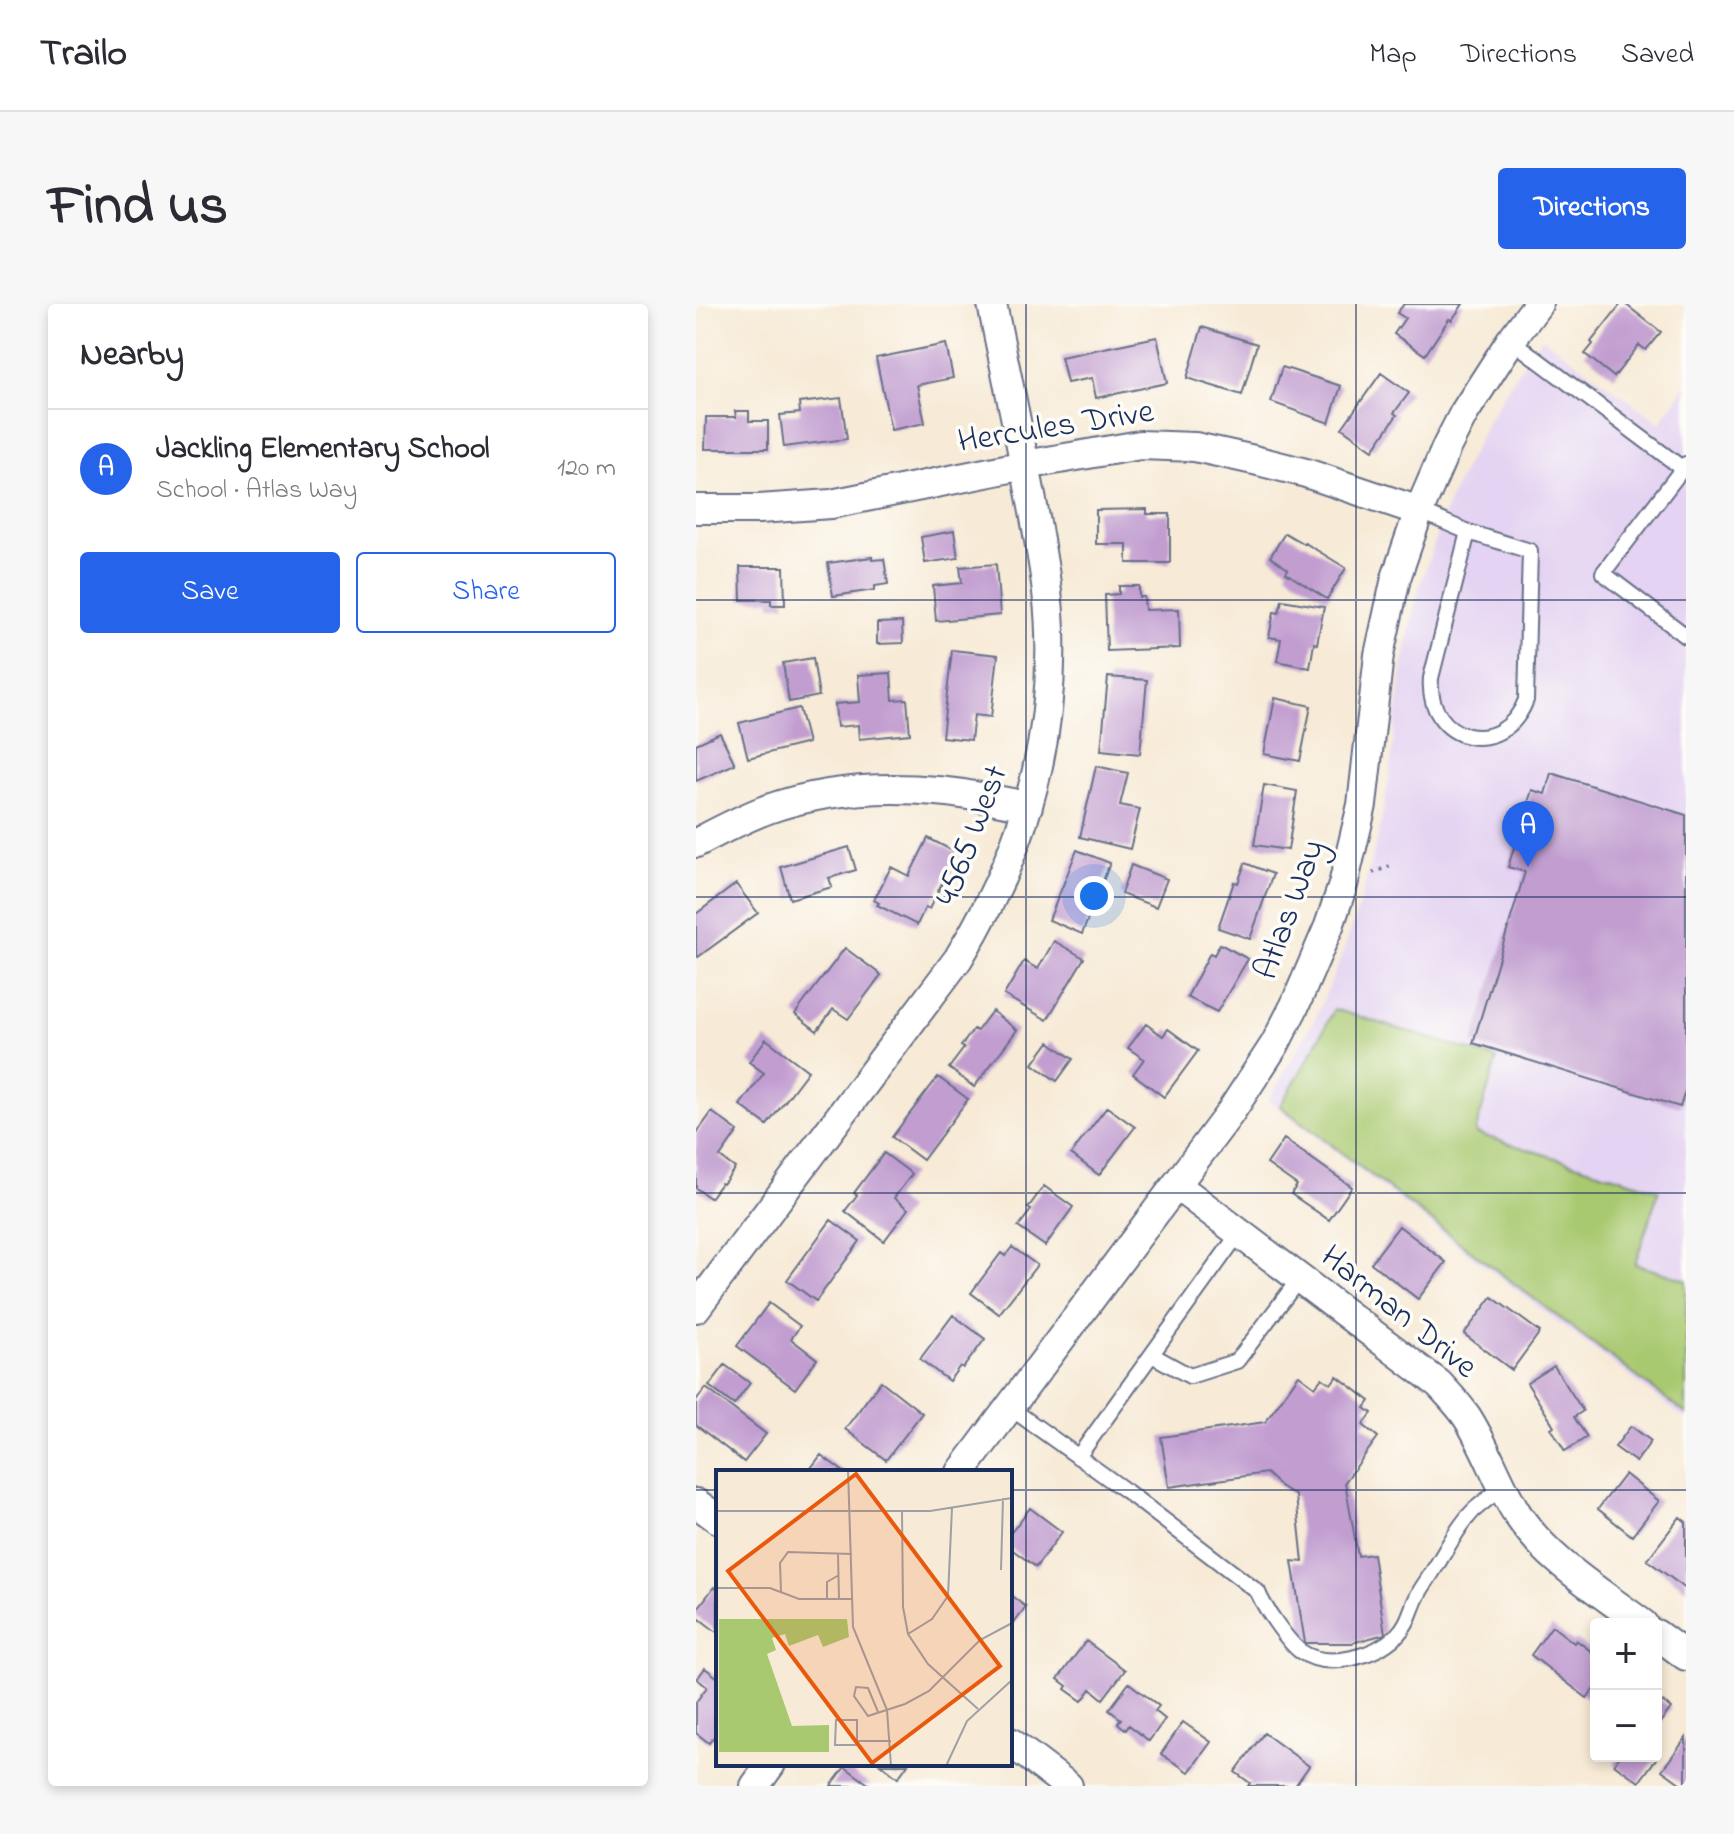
<!DOCTYPE html>
<html lang="en">
<head>
<meta charset="utf-8">
<style>
	body { margin:0; font-family:"Indie Flower",sans-serif; background:#f7f7f7; color:#2b2b33 }
	.controls { position:absolute; right:24px; bottom:24px; display:grid; overflow:hidden; border-radius:8px; box-shadow:0 4px 12px #0003 }
	.controls button { width:72px; height:72px; display:grid; place-items:center; padding:0; border:0; border-bottom:2px solid #e1e1e2; background:#fff; color:#2b2b33; font:40px sans-serif }
	.you { position:absolute; left:398px; top:592px; width:28px; height:28px; margin:-20px; border:6px solid #fff; border-radius:50%; background:#1a73e8; box-shadow:0 0 0 12px #1a73e833 }
	.badge { display:grid; place-items:center; width:52px; height:52px; border-radius:50%; background:#2563eb; color:#fff; font-size:26px; font-weight:700 }
	.pin { position:absolute; translate:-50% -66px; filter:drop-shadow(0 2px 4px #0008) }
	.pin::after { content:''; position:absolute; top:42px; width:28px; height:24px; background:inherit; clip-path:polygon(0 0,100% 0,50% 100%) }
	.list { margin:0; padding:0; list-style:none }
	h2 { display:flex; justify-content:space-between; align-items:center; height:104px; margin:0; padding:0 32px; font-size:34px }
	h2 small { font-size:26px; font-weight:400; color:#7c7c81 }
	.list li { display:grid; grid-template-columns:52px 1fr auto; gap:24px; align-items:center; box-sizing:border-box; height:120px; padding:0 32px; border-top:2px solid #e1e1e2 }
	.list b { display:block; font-size:30px; white-space:nowrap }
	.list p { margin:0; font-size:26px; white-space:nowrap; color:#7c7c81 }
	.list em { font-size:26px; font-style:normal; color:#7c7c81 }
	.actions { display:flex; gap:16px; padding:24px 32px }
	.actions a { flex:1; padding:18px 0; border:2px solid #2563eb; border-radius:8px; text-align:center; font-size:28px; color:#2563eb }
	.actions .main { background:#2563eb; color:#fff }
	.map { position:relative; flex:none; width:990px; height:1482px; overflow:hidden; border-radius:8px }
	header { display:flex; align-items:center; gap:48px; box-sizing:border-box; height:112px; padding:0 40px; background:#fff; border-bottom:2px solid #e1e1e2 }
	header strong { font-size:38px }
	nav { display:flex; gap:44px; margin-inline-start:auto; font-size:28px }
	.intro { display:flex; align-items:center; justify-content:space-between; box-sizing:border-box; height:192px; padding:0 48px }
	h1 { margin:0; font-size:56px }
	.button { padding:20px 36px; border-radius:8px; background:#2563eb; color:#fff; font-size:28px; font-weight:700 }
	main { display:flex; gap:48px; padding:0 48px }
	aside { flex:1; background:#fff; border-radius:8px; box-shadow:0 4px 12px #0003 }
	.map>svg:first-child { display:block }
	.built { fill:#e4d3f2 }
	.green { fill:#a9c970; stroke:#627c67; stroke-width:2 }
	.building { fill:#c19dd0 }
	.lines { fill:none; stroke-linecap:round; stroke-linejoin:round }
	.lane-casing { stroke:#687088; stroke-width:18 }
	.street-casing { stroke:#687088; stroke-width:32 }
	.path { stroke:#687088; stroke-width:4; stroke-dasharray:2 6; stroke-linecap:butt }
	.lane { stroke:#fff; stroke-width:14 }
	.street { stroke:#fff; stroke-width:28 }
	.grid { fill:none; stroke:#1b2f5e; stroke-width:2; stroke-opacity:0.55 }
	.labels { text-anchor:middle; dominant-baseline:central; stroke-width:7; stroke-linejoin:round; paint-order:stroke }
	.street-label { font-size:34px; fill:#1b2f5e; stroke:#fdfcf7 }
	.inset-road { fill:none; stroke:#9f9fa6; stroke-width:2 }
	.view { fill:#e8590c; fill-opacity:0.15; stroke:#e8590c; stroke-width:4 }
	.inset-edge { fill:none; stroke:#1b2f5e; stroke-width:4 }
</style>
</head>
<body>
<header>
<strong>Trailo</strong>
<nav><a>Map</a><a>Directions</a><a>Saved</a></nav>
</header>
<div class="intro"><h1>Find us</h1><a class="button">Directions</a></div>
<main>
<aside>
<h2>Nearby<small></small></h2>
<ul class="list">
<li><span class="badge">A</span><div><b>Jackling Elementary School</b><p>School · Atlas Way</p></div><em>120 m</em></li>
</ul>
<div class="actions"><a class="main">Save</a><a>Share</a></div>
</aside>
<div class="map">
<svg width="990" height="1482" viewBox="0 0 990 1482">
	<rect width="100%" height="100%" fill="#fdfcf7"/>
	<filter id="ink" filterUnits="userSpaceOnUse"><feTurbulence type="fractalNoise" baseFrequency=".0125" numOctaves="2"/><feDisplacementMap in="SourceGraphic" scale="16" xChannelSelector="R" yChannelSelector="G"/><feConvolveMatrix kernelMatrix="1 2 1 2 8 2 1 2 1" color-interpolation-filters="sRGB"/></filter>
	<filter id="wash" filterUnits="userSpaceOnUse"><feTurbulence type="fractalNoise" baseFrequency=".006" numOctaves="4" result="noise"/><feDisplacementMap in="SourceGraphic" scale="32" xChannelSelector="R" yChannelSelector="G"/><feGaussianBlur stdDeviation="1.8" result="paint"/><feColorMatrix in="noise" values="0 0 0 0 0 0 0 0 0 0 0 0 0 0 0 0 0 1.4 0 .05"/><feComposite in="paint" operator="in"/></filter>
	<g filter="url(#wash)">
		<rect width="100%" height="100%" fill="#f7ead6"/>
		<path class="built" d="M846,33l118,86 26,-38v1035l-418,-320 47,-81 25,-58 20,-58 19,-72 9,-45 14,-117 9,-46 8,-35 31,-90 37,-76 25,-41z"/>
		<path class="green" d="M638,705l163,50 -22,74 184,57 -24,74 51,16v134l-406,-308 34,-57z"/>
		<g id="blocks">
			<path class="building" d="M708,0h59l-11,16 -3,-1 -24,36 -31,-21 11,-16 -8,-5z
				M925,0h4l36,28 -15,18 -7,-5 -25,32 -29,-23 8,-10 -2,-2z
				M506,23l55,17 -15,51 -55,-17z
				M461,33l10,46 -71,15 -4,-20 -25,5 -6,-26z
				M250,40l7,34 -36,7 8,38 -34,7 -15,-72z
				M586,63l59,19 -12,37 -58,-21z
				M685,69l28,20 -15,20 3,2 -24,35 -31,-22z
				M145,94l6,41 -63,8 -4,-32 20,-2 -1,-10z
				M39,107h14v10h19v28h-63l1,-32h30z
				M451,205v5h23v49h-43v-19h-31v-34z
				M258,227l4,27 -33,5 -4,-26z
				M589,229l19,11 1,-1 41,25 -19,31 -41,-26 2,-4 -18,-12z
				M176,253v3l12,-1 4,25 -13,2v4l-42,6 -5,-33z
				M300,260l4,51 -64,6 -3,-35 29,-3 -2,-16z
				M44,263h44l1,38h-14v-5h-30z
				M423,282h20v11h5l1,13 34,-1 1,39 -73,3 -2,-56 14,-1z
				M586,296l42,7 -7,37 -3,-1 -4,25 -33,-7 4,-22 -12,-2 5,-25 5,1z
				M206,318l1,21 -26,1v-21z
				M256,346l46,5 -7,62 -17,-2 -3,25 -29,-3z
				M117,354l6,38 -30,6 -6,-39z
				M195,369l2,27 14,-1 3,35 -51,5 -1,-14 -21,2 -2,-23 25,-2 -2,-27z
				M412,373l39,3 -7,74 -39,-4z
				M579,394l36,8 -11,55 -36,-7z
				M103,404l9,35 -60,15 -9,-35z
				M24,429l15,31 -39,17v-37z
				M400,462l32,7 -8,32 20,4 -10,40 -50,-12z
				M855,469l135,42v273l-6,19 -207,-64 52,-171 -17,-5 24,-77 13,4z
				M568,481l33,6 -9,59 -34,-5z
				M232,534l29,15 -28,56 -4,-1 -8,17 -40,-20 2,-2 -5,-3 17,-33 18,9z
				M153,543l7,23 -27,8 3,9 -42,12 -9,-32z
				M381,546l33,13 -28,71 -33,-14z
				M549,559l28,11 -23,65 -32,-11 16,-46 4,1z
				M435,561l36,14 -11,28 -35,-13z
				M40,580l22,29 -60,44 -2,-3v-40z
				M358,637l30,17 -37,62 -43,-25 20,-34 14,8z
				M524,640l28,15 -31,53 -30,-15 23,-44 4,2z
				M149,644l36,27 -33,44 -15,-10 -16,22 -22,-17z
				M296,707l25,19 -43,57 -25,-19 15,-20 -3,-2 13,-17 3,2z
				M450,720l17,12 5,-7 30,22 -34,46 -31,-23 11,-15 -16,-11z
				M70,735l42,32 -41,54 -27,-20 24,-32 -15,-11z
				M353,738l24,17 -16,22 -24,-17z
				M242,773l30,22 -45,61 -31,-23z
				M411,803l28,20 -36,48 -28,-21z
				M16,808l26,19 -18,26 15,11 -12,16 -2,-1 -11,15 -14,-10v-54z
				M588,835l68,48 -23,33 -38,-26 6,-9 -30,-21z
				M188,849l28,21 -18,24 14,11 -24,32 -39,-30 12,-16 -3,-2z
				M348,882l29,21 -28,39 -27,-19 13,-17 -3,-2z
				M135,916l29,21 -44,60 -29,-21z
				M703,922l47,36 -28,37 -47,-36z
				M316,943l25,18 -38,49 -28,-21 30,-40 4,3z
				M796,993l48,35 -28,38 -48,-36z
				M73,999l31,23 -9,13 26,20 -22,30 -58,-43z
				M257,1011l32,24 -22,29 -3,-2 -11,15 -29,-22z
				M29,1061l25,18 -16,22 -25,-19z
				M858,1062l29,45 -9,6 13,20 -22,14 -14,-23 3,-2 -27,-43z
				M603,1071l16,12 7,-9 9,6 6,-8 33,25 -5,7 7,5 -9,12 15,12 -33,45 13,74 15,-2 12,80 -33,9h-47l-13,-82 11,1 -7,-66 -16,-10 -14,-13 -97,14 -8,-50 104,-15z
				M185,1077l41,32 -36,47 -41,-31z
				M10,1084l60,46 -22,28 -48,-37v-25z
				M935,1122l20,15 -15,21 -21,-15z
				M125,1151l23,17h-36z
				M929,1170l34,27 -27,35 -34,-27z
				M334,1204l32,24 -26,35 -26,-19v-14z
				M984,1213l6,5v67l-39,-29z
				M18,1283l4,3v43l-22,-17v-5z
				M314,1291l16,12 -16,22z
				M856,1322l22,17 2,-3 20,15v31l-9,12 -56,-43z
				M390,1337l39,29 -22,29 -12,-10 -9,12 -17,-12 2,-3 -9,-7z
				M9,1364l13,10v53l-9,12 -13,-10v-31l11,-15 -10,-8z
				M433,1379l30,23 -4,5 10,8 -16,22 -20,-16 -3,5 -8,-7 3,-4 -12,-9z
				M960,1393l15,11 -15,20z
				M487,1418l28,20 -22,30 -28,-18z
				M568,1429l45,33 -14,20h-47l2,-3 -15,-11z
				M990,1434v48h-2l-22,-16z
				M924,1452h32l4,3 -17,23 -25,-18z
				M184,1460h28l-10,14z
				M149,1463l26,19h-40z"/>
		</g>
	</g>
	<g filter="url(#ink)">
		<use href="#blocks" fill-opacity="0" stroke="#687088" stroke-width="2"/>
		<g class="lines">
			<g class="lane-casing">
				<path id="lane" d="M815,36l171,128
					M990,160l-83,109 83,63
					M723,207l49,21 62,19 -4,149c-23,60 -100,43 -95,-22l37,-146
					M456,1051l38,21 47,-15 62,-82
					M313,1103l117,84 132,101c5,14 30,50 42,59 28,20 75,5 97,-16 12,-12 13,-24 20,-38 4,-9 11,-17 16,-26 13,-20 24,-44 41,-61 9,-8 20,-16 29,-23
					M382,1153l161,-224"/>
			</g>
			<g class="street-casing">
				<path id="street" d="M0,205h63l72,-5 194,-39 115,-20 55,2 59,13 52,13 113,38
					M0,539c23,-12 47,-25 72,-34 54,-19 112,-23 169,-18 30,2 61,10 91,15
					M480,881l263,199c10,11 20,21 28,33 20,31 31,67 51,98 30,46 81,76 125,109
					M0,1004l262,-349c62,-100 96,-209 92,-327 -1,-41 -9,-80 -16,-120 -13,-70 -28,-139 -42,-208
					M265,1168l269,-359 45,-69 20,-39 34,-79 14,-41 19,-80 17,-150 17,-77 23,-67 28,-65 17,-33 47,-73 27,-36
					M0,1199l22,16
					M960,1330l30,22
					M314,1438l58,44
					M59,1482l16,-22"/>
			</g>
			<path class="path" d="M677,569l17,-7"/>
			<use href="#lane" class="lane"/>
			<use href="#street" class="street"/>
		</g>
	</g>
	<path class="grid" d="M330,0v1482M660,0v1482M0,296h990M0,593h990M0,889h990M0,1186h22M314,1186h676"/>
	<g class="labels">
		<g class="street-label">
			<text transform="translate(360 124) rotate(-9)">Hercules Drive</text>
			<text transform="translate(277 532) rotate(-69)">4565 West</text>
			<text transform="translate(595 606) rotate(-70)">Atlas Way</text>
			<text transform="translate(702 1009) rotate(39)">Harman Drive</text>
		</g>
	</g>
	<g transform="translate(20 1166)">
		<rect width="296" height="296" fill="#f7ead6"/>
		<path d="M3,149h128l2,18 -26,10 -5,-12 -29,11 -4,-12 -13,4 4,12 -9,4 25,72 37,-1v27h-110z" fill="#a9c970"/>
		<path class="inset-road" d="M132,0l5,157 34,83 4,56M0,41h214l82,-13M186,41l1,96 5,27 20,30 50,45M122,84l1,45M285,100l2,-72M0,118h54l29,11h53M65,122l-1,-29 8,-11 64,2M111,129v-17l12,-7M192,164l24,-15 16,-23 4,-88M162,242l-10,-24 -12,-1 -2,9 14,20 37,-12 24,-13 51,-51 32,-17M120,250h21v25h-22zM141,271h34M230,296l21,-45 45,-41"/>
		<path class="view" d="M140,4l144,192 -128,97 -144,-192z"/>
		<rect width="296" height="296" class="inset-edge"/>
	</g>
</svg>
<div class="controls">
<button>+</button>
<button>−</button>
</div>
<div class="you"></div>
<div class="pin badge" style="left:832px;top:563px">A</div>
</div>
</main>
</body>
</html>
